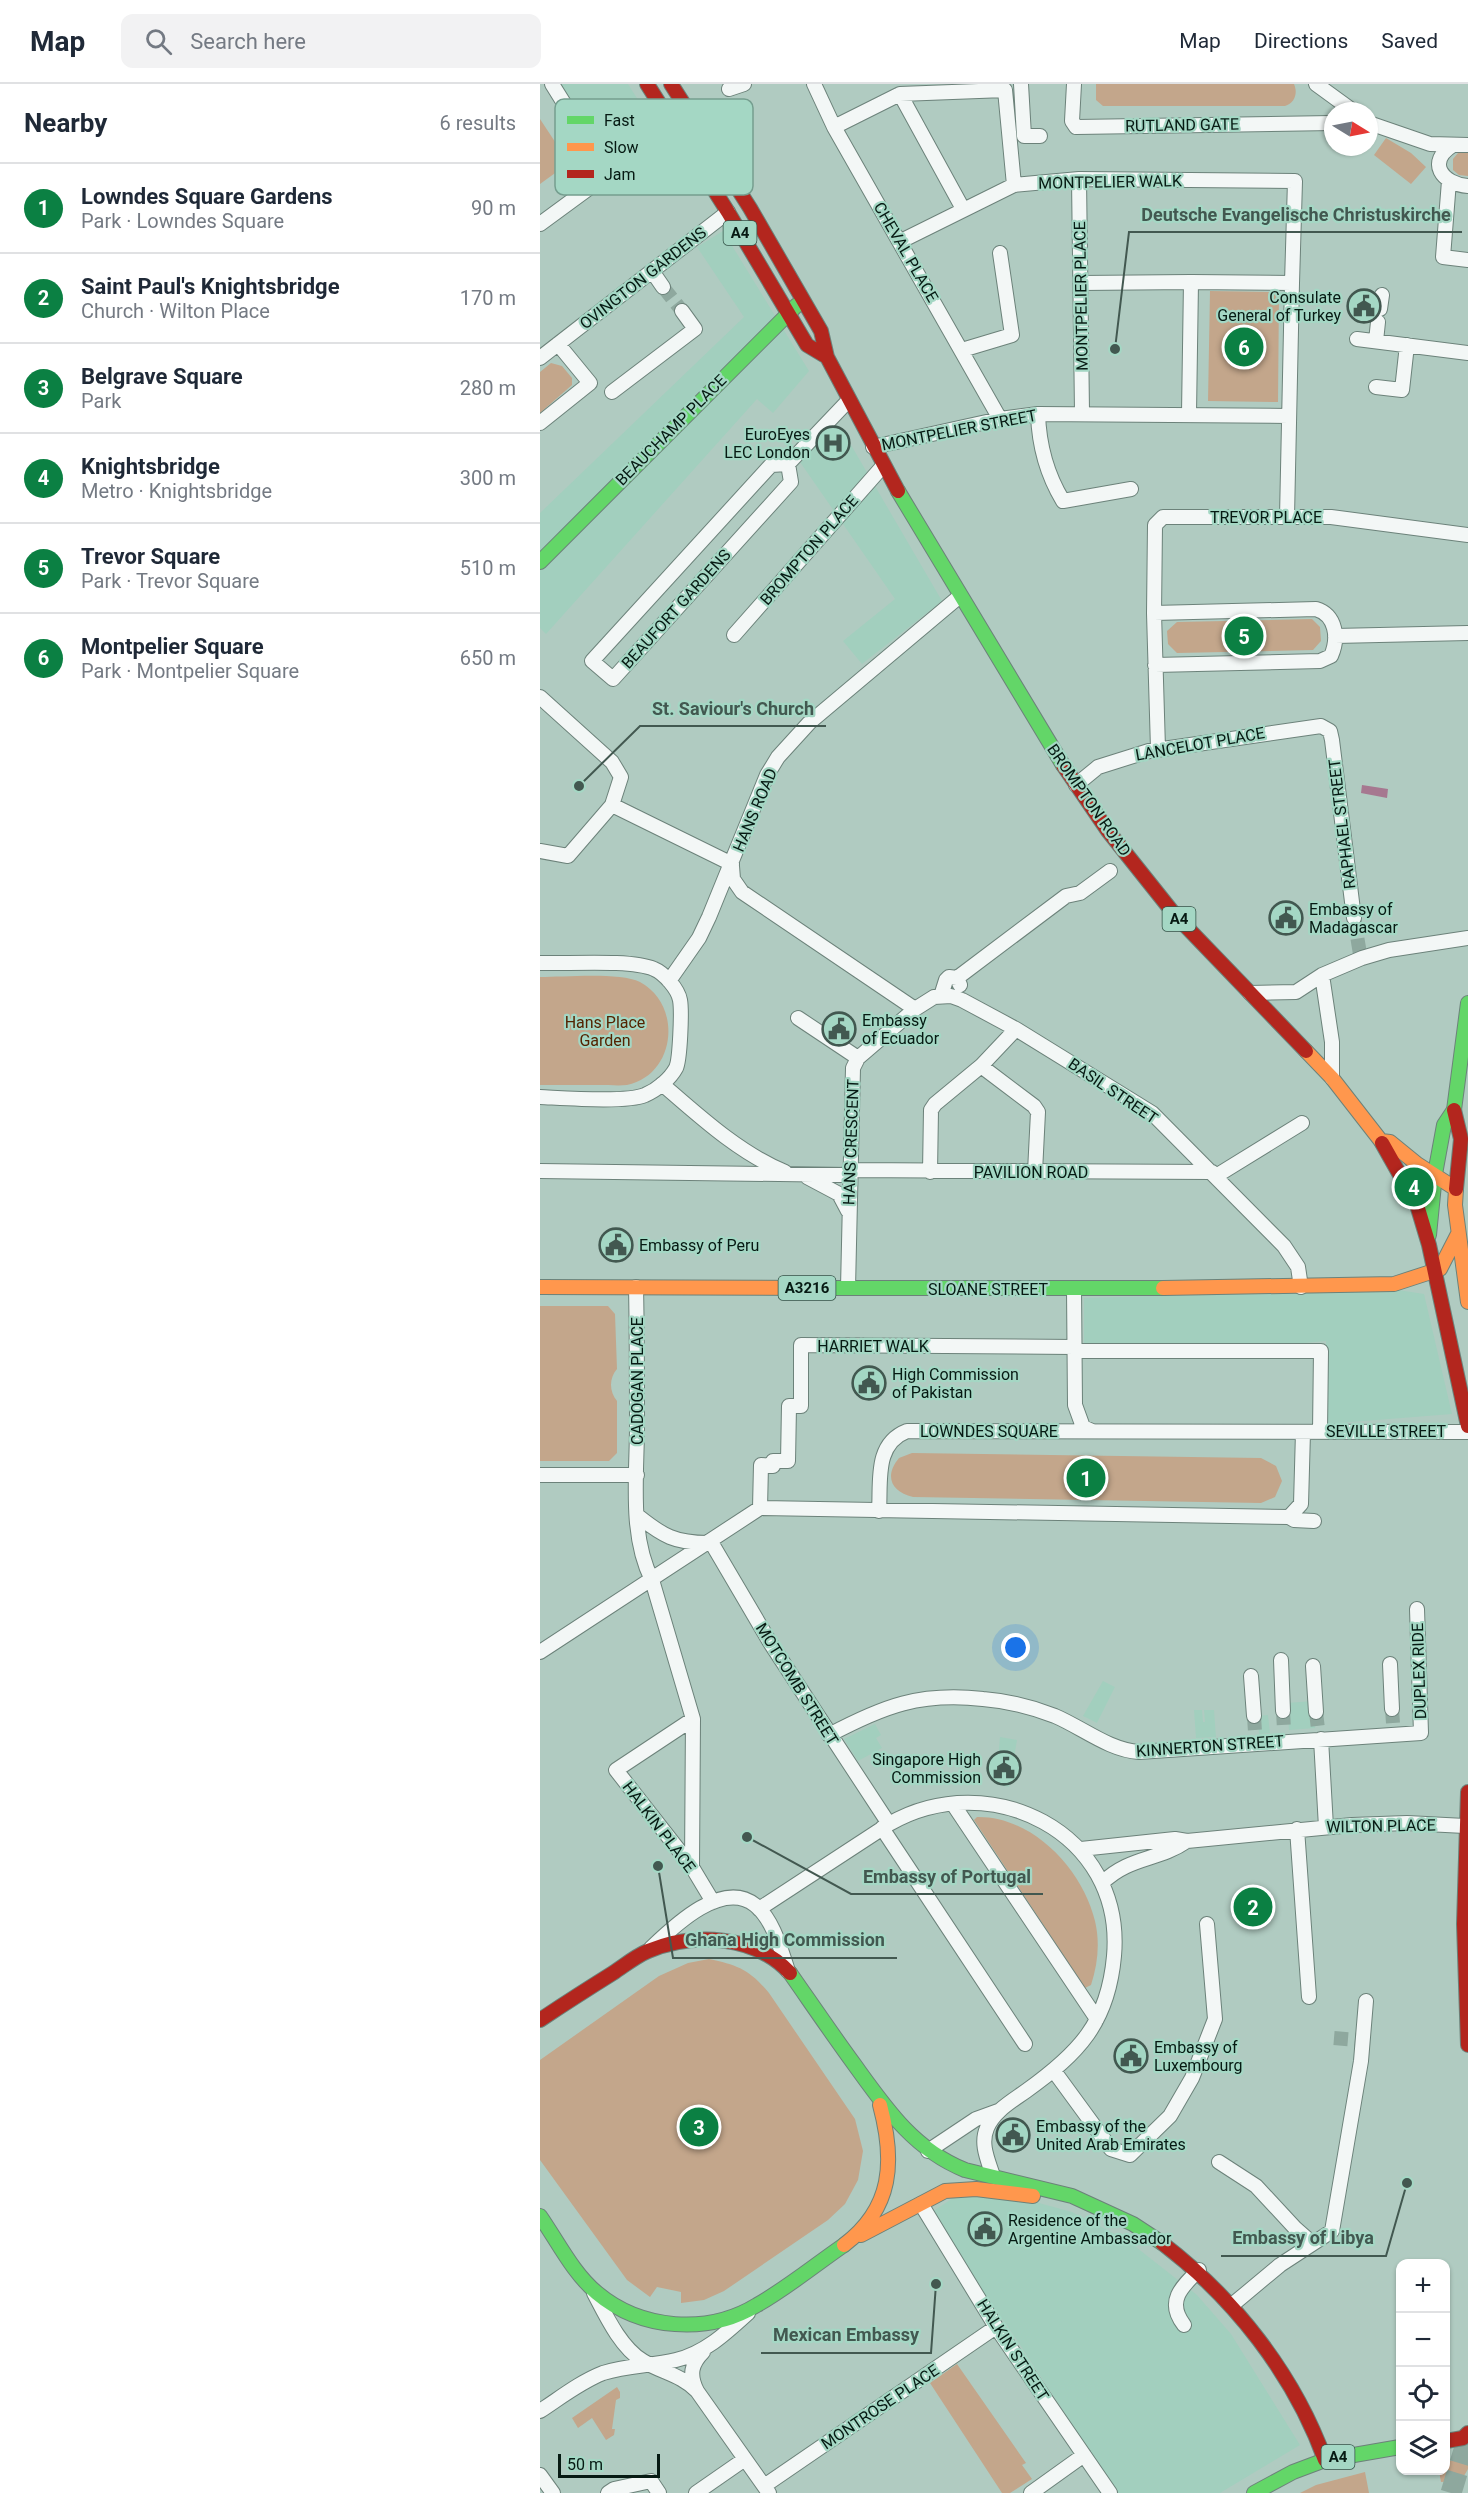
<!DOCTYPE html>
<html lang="en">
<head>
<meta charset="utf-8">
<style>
	body { margin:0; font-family:Roboto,sans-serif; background:#f2f2f3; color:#1f2937 }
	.controls { position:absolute; right:18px; bottom:18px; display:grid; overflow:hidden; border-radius:12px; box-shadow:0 2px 4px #0004 }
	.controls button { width:54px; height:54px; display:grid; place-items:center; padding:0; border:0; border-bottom:2px solid #e0e1e3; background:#fff; color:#1f2937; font:30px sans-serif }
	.compass { position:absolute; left:784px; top:18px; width:54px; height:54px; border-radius:50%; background:#fff; box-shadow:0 2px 4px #0004; rotate:100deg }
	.scale { position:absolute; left:18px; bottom:15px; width:102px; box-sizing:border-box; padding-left:6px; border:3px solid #061a13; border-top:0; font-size:16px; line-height:21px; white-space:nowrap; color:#061a13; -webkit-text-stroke:4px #a4d7c4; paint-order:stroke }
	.you { position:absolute; left:476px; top:1564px; width:21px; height:21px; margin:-15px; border:4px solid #fff; border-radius:50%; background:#1a73e8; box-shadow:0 0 0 9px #1a73e833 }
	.badge { display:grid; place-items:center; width:39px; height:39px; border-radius:50%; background:#0b8043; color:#fff; font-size:20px; font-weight:700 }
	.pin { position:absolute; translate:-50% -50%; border:3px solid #fff; box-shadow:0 2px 6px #0006 }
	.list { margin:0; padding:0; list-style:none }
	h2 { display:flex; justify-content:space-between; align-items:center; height:78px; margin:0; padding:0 24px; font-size:26px }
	h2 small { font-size:20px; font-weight:400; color:#747a83 }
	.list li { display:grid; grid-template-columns:39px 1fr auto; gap:18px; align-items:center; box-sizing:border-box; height:90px; padding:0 24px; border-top:2px solid #e0e1e3 }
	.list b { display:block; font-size:22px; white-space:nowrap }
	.list p { margin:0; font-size:20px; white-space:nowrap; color:#747a83 }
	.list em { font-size:20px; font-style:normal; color:#747a83 }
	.icon { flex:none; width:33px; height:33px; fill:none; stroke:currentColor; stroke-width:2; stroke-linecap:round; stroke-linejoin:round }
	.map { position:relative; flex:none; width:928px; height:2409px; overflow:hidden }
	header { display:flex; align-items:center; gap:36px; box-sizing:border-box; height:84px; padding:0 30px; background:#fff; border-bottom:2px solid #e0e1e3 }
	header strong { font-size:28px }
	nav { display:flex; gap:33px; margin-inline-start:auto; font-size:21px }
	.search { width:420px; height:54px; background:#f2f2f3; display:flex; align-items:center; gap:15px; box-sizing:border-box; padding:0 21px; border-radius:12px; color:#747a83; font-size:22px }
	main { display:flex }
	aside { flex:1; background:#fff }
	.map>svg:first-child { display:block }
	.built { fill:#a2cfbe }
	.green { fill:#c3a68b }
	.water { fill:#a67890 }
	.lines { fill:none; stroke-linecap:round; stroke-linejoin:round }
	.street-tunnel { stroke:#8ea89e; stroke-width:14; stroke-dasharray:14 7; stroke-linecap:butt }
	.primary-tunnel { stroke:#8ea89e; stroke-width:21; stroke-dasharray:21 10; stroke-linecap:butt }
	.street-casing { stroke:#6c827a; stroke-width:16 }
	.fast-casing { stroke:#6c827a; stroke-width:16 }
	.slow-casing { stroke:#6c827a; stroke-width:16 }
	.jam-casing { stroke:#6c827a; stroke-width:16 }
	.street { stroke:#f3f7f6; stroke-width:14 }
	.fast { stroke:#63d668; stroke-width:14 }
	.slow { stroke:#ff974d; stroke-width:14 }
	.jam { stroke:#b3261e; stroke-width:14 }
	.labels { text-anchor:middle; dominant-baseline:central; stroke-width:4.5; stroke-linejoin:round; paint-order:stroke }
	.shield { fill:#a4d7c4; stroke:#355348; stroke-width:1.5 }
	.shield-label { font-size:15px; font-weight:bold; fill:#061a13 }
	.street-label { font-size:16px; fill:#061a13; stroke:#a4d7c4 }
	.poi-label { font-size:16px; fill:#061a13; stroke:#a4d7c4; text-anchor:start }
	.park-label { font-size:16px; fill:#542301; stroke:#a4d7c4 }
	.key { fill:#a4d7c4; stroke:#759e8f; stroke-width:1.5 }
	.key-label { font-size:16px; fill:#061a13 }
	.leader { fill:none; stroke:#425850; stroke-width:2 }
	.callout-dot { fill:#425850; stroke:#a4d7c4; stroke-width:2 }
	.callout-label { font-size:18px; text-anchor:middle; font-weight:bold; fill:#425850; stroke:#a4d7c4; stroke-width:4.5; stroke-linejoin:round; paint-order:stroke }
</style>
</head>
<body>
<header>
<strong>Map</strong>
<div class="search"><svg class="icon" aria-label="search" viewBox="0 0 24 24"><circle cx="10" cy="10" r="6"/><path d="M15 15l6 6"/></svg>Search here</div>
<nav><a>Map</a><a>Directions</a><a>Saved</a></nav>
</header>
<main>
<aside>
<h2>Nearby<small>6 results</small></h2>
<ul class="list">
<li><span class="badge">1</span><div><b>Lowndes Square Gardens</b><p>Park · Lowndes Square</p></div><em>90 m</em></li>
<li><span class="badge">2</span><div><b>Saint Paul's Knightsbridge</b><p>Church · Wilton Place</p></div><em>170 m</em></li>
<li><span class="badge">3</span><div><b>Belgrave Square</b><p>Park</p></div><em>280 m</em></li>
<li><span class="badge">4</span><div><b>Knightsbridge</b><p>Metro · Knightsbridge</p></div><em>300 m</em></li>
<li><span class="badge">5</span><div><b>Trevor Square</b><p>Park · Trevor Square</p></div><em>510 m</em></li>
<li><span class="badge">6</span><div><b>Montpelier Square</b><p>Park · Montpelier Square</p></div><em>650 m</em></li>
</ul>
</aside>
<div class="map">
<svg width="928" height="2409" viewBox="0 0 928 2409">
	<rect width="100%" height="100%" fill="#b0cbc1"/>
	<path class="built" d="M18,0h70l29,46 -50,34z
		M183,147l86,140 -36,42 -16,-14 -211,235 -6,-6v-115l204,-196 -47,-70z
		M292,344l12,5 98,168 -80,63 -19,-23 52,-42 -95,-137z
		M858,1206l26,4 28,120 -126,10v-83l-33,3 -209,-1v-45z
		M563,1597l12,6 -18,36 -14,-7z
		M773,1617l2,27 -26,2 -2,-27z
		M654,1626h8l1,12h2l-1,-12h10l2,27 -20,1z
		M728,1631l2,18 -11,1 -1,-18z
		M335,1640l6,11 -5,3 6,10 -24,13 -14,-22z
		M460,1653l17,3 -8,47 -13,-3z
		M425,2106l45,5 62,17 55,28 70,55 34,39 69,111 -80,48h-103l-110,-168 -71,-85 -13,-22z"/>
	<path class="green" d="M556,0h198c4,9 1,19 -9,22h-182l-7,-6z
		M0,35l29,44 -29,21z
		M846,54l25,15 15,14 -15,17 -37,-29z
		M928,67v25l-9,-1 -6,-5v-11l5,-6z
		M670,207l69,1 -1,110 -70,-1z
		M11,279l11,3 10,12v7l-32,28v-41z
		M772,535l8,8 1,14 -8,9 -136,3 -9,-9 -1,-13 10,-9z
		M0,893c25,0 80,-5 100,5 43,23 36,93 -13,103 -8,1 -19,0 -27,0 -20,0 -40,0 -60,0z
		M0,1222h68l7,8 2,55c-8,9 -8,22 0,32v52l-8,8h-69z
		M372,1369l349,5 15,8 6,15 -7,16 -14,6 -348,-6c-22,-5 -29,-21 -14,-39z
		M437,1733c56,-1 106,53 118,104 5,21 3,43 -4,64l-6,3 -111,-168z
		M169,1875c29,6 41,11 60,34l86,126 8,32 -5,29 -13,24 -17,16 -104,71 -20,9 -23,3v-11l-24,-5 -7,10 -23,-17 -87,-120v-100l119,-84 29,-13z
		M417,2280l69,99 -4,2 10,14 -22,14h-8l-72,-110z
		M77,2303l3,5v6l-4,2 -4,29h3l-1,6 -8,5 -14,-22 -14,10 -6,-10z
		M917,2376l11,2v7l-7,12 -20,1 -2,-11 7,-1v-9z
		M825,2388l4,21h-69l16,-8z"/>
	<path class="water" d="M822,701l26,4 -1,9 -26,-5z"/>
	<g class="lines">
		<path class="street-tunnel" d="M123,203l19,24
			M814,834l6,36
			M852,1625l1,14
			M743,1627l1,19
			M776,1628l2,17
			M714,1632l1,16
			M794,1954l24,2"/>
		<path class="primary-tunnel" d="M911,2409l17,-56"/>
		<g class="street-casing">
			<path id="street" d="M12,0l56,90
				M274,0l20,43 166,292
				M481,0l3,52h16
				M534,0l-2,37 4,6 257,-4
				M776,0l37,27
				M189,5l15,-5
				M360,10l63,115
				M829,39l61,21 38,1
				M294,43l66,-33 105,-4 9,95
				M913,61c-27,17 -11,39 15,41
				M539,95l3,233
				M909,97l-6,76 25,3
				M0,140l139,-102
				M361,157l113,-56 65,-6 216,2 -3,102
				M112,187l11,16
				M541,199l110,-1
				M840,225l2,-14
				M817,255l111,14
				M836,257l2,-19
				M422,266l50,-15 -12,-82
				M0,274l188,-146
				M836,303l26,3 5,-45
				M72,308l83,-63 -13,-18
				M649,329l2,-131 101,1 -5,234
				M498,330c1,32 8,59 25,87l68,-12
				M0,339l50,-40 -32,-39
				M333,363l127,-28 38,-5 251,2
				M248,380l3,18 -178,197 -21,-18 179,-196 17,-1 60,-63
				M614,529l162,-4c20,6 23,29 15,47l-11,5 -165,4
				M194,551l149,-169
				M795,552l133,-3
				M0,613l72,65 9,15 -9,28 -44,51 -28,-5
				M618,665l-4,-136 1,-88 8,-8h168l137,18
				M536,701l22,-18 51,-16 172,-25 9,5 2,9 22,178
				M72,721l120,59
				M192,782l1,13 9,13 173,117
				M0,879c27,1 91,-4 114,6 10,4 24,20 26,31 2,11 0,60 -4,68 -6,11 -19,22 -31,27 -18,8 -82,3 -105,2
				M782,891l10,67v36
				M417,894l109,-82 14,-3 30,-22
				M129,897l30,-43 10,-21 58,-142 11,-18 31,-34 151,-127
				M710,909l46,-1 26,-17 40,-17 27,-8 79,-12
				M401,912l5,-16 3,-3 8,1 3,7
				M258,934l60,40
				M441,982l53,40 4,6 -3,60
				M122,1000c37,32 77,69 123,88
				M309,1086l363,2
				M0,1087l309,4
				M390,1088l1,-62 4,-6 46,-38 35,-37
				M676,1092l86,-53
				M267,1093l32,17 9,17
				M96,1203c1,46 1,92 1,139 0,49 -8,109 15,154l41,139 -1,148
				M308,1204l5,-220 5,-10 57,-49 19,-12 17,-1 11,4 54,29 136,84 132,133 14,21 3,20
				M534,1205l1,116 8,22 9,4
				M535,1267h246l-1,80
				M0,1391h97
				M220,1424l1,-43 12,1v-5h15l1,-55h12v-61l274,2
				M339,1427c2,-30 -5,-67 28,-80l561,1
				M98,1432c25,20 37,27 70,27
				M749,1433l12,-13 2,-72
				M171,1458l60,102 118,180
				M0,1568l220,-144 529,9 5,3 20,1
				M741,1576l2,51
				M850,1580l2,45
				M773,1582l3,46
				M711,1592l3,40
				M153,1635l-77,51 76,97 21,35
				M289,1651c55,-29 91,-43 154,-36 25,2 49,8 72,17 28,12 54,34 84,36l282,-19 -4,-124
				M781,1655l5,88
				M413,1720l144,215
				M342,1744l143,216
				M757,1745l12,168
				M541,1765l94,-10 12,2 165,-16 55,-2 58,3
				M562,1799c28,-27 56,-22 85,-42
				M219,1825l130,-85c100,-58 236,8 225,132 -6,67 -35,97 -88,135 -14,10 -32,20 -39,37 -7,16 1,32 6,48
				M111,1864c22,-21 71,-69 104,-43 18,14 26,45 33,66
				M514,1987l57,78 19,6 40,-39 22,-38 23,-59 -8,-95
				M388,2067l48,-32 22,-8
				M679,2078l37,24 39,42 17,15
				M381,2120l75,123 114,166
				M54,2209c12,23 27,55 49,68 18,11 39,14 54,30l72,102
				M692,2221l48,-40 52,-34 29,-170 5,-60
				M644,2241c-18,-23 -3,-38 15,-55
				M157,2307c-8,-16 -6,-27 6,-39
				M0,2327c20,-13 40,-29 63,-38 24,-8 49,-7 73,-13 29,-7 50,-27 72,-47
				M0,2391l13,18
				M224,2402l232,-159
				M68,2409l6,-4 37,-8 8,12
				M156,2409l49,-34
				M491,2409l53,-38"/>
		</g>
		<g class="fast-casing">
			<path id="fast" d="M358,407l165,274
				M0,478l257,-257
				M889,1151l6,-61 9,-49 10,-15 14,-107
				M280,1204h343
				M250,1889c21,30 42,61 64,91 31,43 59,85 111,106l107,26 61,28 29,19
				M0,2132c18,26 33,57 57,77 44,37 111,42 160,12 30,-17 58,-40 87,-60
				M714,2409l39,-21 32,-12 75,-13"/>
		</g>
		<g class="slow-casing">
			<path id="slow" d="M766,967l26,27 49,63 9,1 27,22 39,25 -1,16 13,97
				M0,1203l280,1
				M623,1204l231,-4 46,-15 18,-35
				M321,2151l84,-44 31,-2 57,7
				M304,2161c49,-37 51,-84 36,-140"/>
		</g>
		<g class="jam-casing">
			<path id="jam" d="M107,0l81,128 79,133 20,12
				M131,0l79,124 71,123 6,26 71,134
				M523,681l45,66 67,84 131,136
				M914,1026l7,29 -5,50
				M842,1059l35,62 12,40 39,181
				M928,1708l-4,132 4,121
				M0,1936c24,-16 49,-32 73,-47 12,-8 23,-17 35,-22 46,-19 107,-16 142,22
				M622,2159c72,55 132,131 163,217
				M906,2357l17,-3 5,-5"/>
		</g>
		<use href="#street" class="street"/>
		<use href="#fast" class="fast"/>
		<use href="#slow" class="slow"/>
		<use href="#jam" class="jam"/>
	</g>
	<defs>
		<g id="civic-ring" transform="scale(1.725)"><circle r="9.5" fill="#a4d7c4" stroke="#425850" stroke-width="1.5"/><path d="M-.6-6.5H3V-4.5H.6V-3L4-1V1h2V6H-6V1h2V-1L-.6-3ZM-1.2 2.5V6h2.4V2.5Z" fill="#425850"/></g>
		<g id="hospital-ring" transform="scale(1.725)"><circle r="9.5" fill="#a4d7c4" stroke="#425850" stroke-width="1.5"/><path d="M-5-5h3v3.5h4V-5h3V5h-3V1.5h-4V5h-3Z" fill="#425850"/></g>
	</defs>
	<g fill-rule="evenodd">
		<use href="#civic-ring" x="824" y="222"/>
		<use href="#hospital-ring" x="293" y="359"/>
		<use href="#civic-ring" x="746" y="834"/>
		<use href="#civic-ring" x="299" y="945"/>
		<use href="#civic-ring" x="76" y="1161"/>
		<use href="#civic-ring" x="329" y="1299"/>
		<use href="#civic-ring" x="464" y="1684"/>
		<use href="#civic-ring" x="591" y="1972"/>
		<use href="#civic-ring" x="473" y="2051"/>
		<use href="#civic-ring" x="445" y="2145"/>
	</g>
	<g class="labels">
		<g class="shield">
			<rect x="183.5" y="137" width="33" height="24" rx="4.5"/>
			<rect x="622.5" y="823" width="33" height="24" rx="4.5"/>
			<rect x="238.5" y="1192" width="57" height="24" rx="4.5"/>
			<rect x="781.5" y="2361" width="33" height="24" rx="4.5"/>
		</g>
		<g class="shield-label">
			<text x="200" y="149">A4</text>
			<text x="639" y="835">A4</text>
			<text x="267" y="1204">A3216</text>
			<text x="798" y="2373">A4</text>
		</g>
		<g class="street-label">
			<text transform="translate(642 41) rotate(-1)">RUTLAND GATE</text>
			<text transform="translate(570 98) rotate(-1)">MONTPELIER WALK</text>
			<text transform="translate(366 168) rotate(60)">CHEVAL PLACE</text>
			<text transform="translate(103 194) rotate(-38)">OVINGTON GARDENS</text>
			<text transform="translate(541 212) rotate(-91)">MONTPELIER PLACE</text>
			<text transform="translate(131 346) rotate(-45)">BEAUCHAMP PLACE</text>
			<text transform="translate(419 346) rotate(-11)">MONTPELIER STREET</text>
			<text x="726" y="433">TREVOR PLACE</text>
			<text transform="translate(269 466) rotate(-49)">BROMPTON PLACE</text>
			<text transform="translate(136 525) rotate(-48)">BEAUFORT GARDENS</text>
			<text transform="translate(660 660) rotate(-10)">LANCELOT PLACE</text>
			<text transform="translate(549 716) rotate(55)">BROMPTON ROAD</text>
			<text transform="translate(215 726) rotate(-67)">HANS ROAD</text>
			<text transform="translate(802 740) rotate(-97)">RAPHAEL STREET</text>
			<text transform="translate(573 1007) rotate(34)">BASIL STREET</text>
			<text transform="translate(311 1058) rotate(-88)">HANS CRESCENT</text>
			<text x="491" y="1088">PAVILION ROAD</text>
			<text x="448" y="1205">SLOANE STREET</text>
			<text x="333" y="1262">HARRIET WALK</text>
			<text transform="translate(97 1297) rotate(-90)">CADOGAN PLACE</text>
			<text x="449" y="1347">LOWNDES SQUARE</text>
			<text x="846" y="1347">SEVILLE STREET</text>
			<text transform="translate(879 1587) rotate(-92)">DUPLEX RIDE</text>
			<text transform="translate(257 1600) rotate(58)">MOTCOMB STREET</text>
			<text transform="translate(670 1662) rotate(-4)">KINNERTON STREET</text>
			<text transform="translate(841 1742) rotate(-1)">WILTON PLACE</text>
			<text transform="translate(119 1743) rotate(53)">HALKIN PLACE</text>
			<text transform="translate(473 2266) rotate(57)">HALKIN STREET</text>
			<text transform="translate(340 2323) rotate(-34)">MONTROSE PLACE</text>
		</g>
		<g class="poi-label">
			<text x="801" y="213" text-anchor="end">Consulate<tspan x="801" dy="18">General of Turkey</tspan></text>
			<text x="270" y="350" text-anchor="end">EuroEyes<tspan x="270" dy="18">LEC London</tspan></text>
			<text x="769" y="825">Embassy of<tspan x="769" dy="18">Madagascar</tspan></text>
			<text x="322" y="936">Embassy<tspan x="322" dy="18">of Ecuador</tspan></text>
			<text x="99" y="1161">Embassy of Peru</text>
			<text x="352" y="1290">High Commission<tspan x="352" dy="18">of Pakistan</tspan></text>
			<text x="441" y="1675" text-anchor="end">Singapore High<tspan x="441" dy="18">Commission</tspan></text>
			<text x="614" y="1963">Embassy of<tspan x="614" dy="18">Luxembourg</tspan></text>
			<text x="496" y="2042">Embassy of the<tspan x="496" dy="18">United Arab Emirates</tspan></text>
			<text x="468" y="2136">Residence of the<tspan x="468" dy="18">Argentine Ambassador</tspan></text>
		</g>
		<g class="park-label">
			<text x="65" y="938">Hans Place<tspan x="65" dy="18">Garden</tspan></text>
		</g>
	</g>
	<rect x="15" y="15" width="198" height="96" rx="9" class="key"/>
	<rect x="27" y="32" width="27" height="8" fill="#63d668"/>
	<rect x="27" y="59" width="27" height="8" fill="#ff974d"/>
	<rect x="27" y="86" width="27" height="8" fill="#b3261e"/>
	<g class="key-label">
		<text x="64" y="42">Fast</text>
		<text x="64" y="69">Slow</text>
		<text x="64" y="96">Jam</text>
	</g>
	<path class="leader" d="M575 265L589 148H922M39 702L100 642H286M207 1753L311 1810H503M118 1782L133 1874H357M867 2099L846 2172H681M396 2200L391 2269H221"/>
	<g class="callout-dot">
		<circle cx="575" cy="265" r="6"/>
		<circle cx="39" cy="702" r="6"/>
		<circle cx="207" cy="1753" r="6"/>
		<circle cx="118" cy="1782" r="6"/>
		<circle cx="867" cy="2099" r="6"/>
		<circle cx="396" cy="2200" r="6"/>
	</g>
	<g class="callout-label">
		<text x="756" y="137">Deutsche Evangelische Christuskirche</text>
		<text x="193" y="631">St. Saviour's Church</text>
		<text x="407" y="1799">Embassy of Portugal</text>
		<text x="245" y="1862">Ghana High Commission</text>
		<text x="763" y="2160">Embassy of Libya</text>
		<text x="306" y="2257">Mexican Embassy</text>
	</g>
</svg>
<div class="controls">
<button>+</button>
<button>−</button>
<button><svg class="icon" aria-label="locate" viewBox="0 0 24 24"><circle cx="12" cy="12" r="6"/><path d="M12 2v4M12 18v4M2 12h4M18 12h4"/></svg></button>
<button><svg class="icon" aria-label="layers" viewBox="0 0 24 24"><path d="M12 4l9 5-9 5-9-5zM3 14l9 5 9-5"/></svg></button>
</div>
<svg class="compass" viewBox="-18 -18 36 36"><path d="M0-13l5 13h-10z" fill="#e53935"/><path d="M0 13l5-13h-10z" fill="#747a83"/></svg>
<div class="scale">50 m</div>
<div class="you"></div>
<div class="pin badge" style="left:546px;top:1394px">1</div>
<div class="pin badge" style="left:713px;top:1823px">2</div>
<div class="pin badge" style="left:159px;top:2043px">3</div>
<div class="pin badge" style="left:874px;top:1103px">4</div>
<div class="pin badge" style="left:704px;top:552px">5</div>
<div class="pin badge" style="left:704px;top:263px">6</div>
</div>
</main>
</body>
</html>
